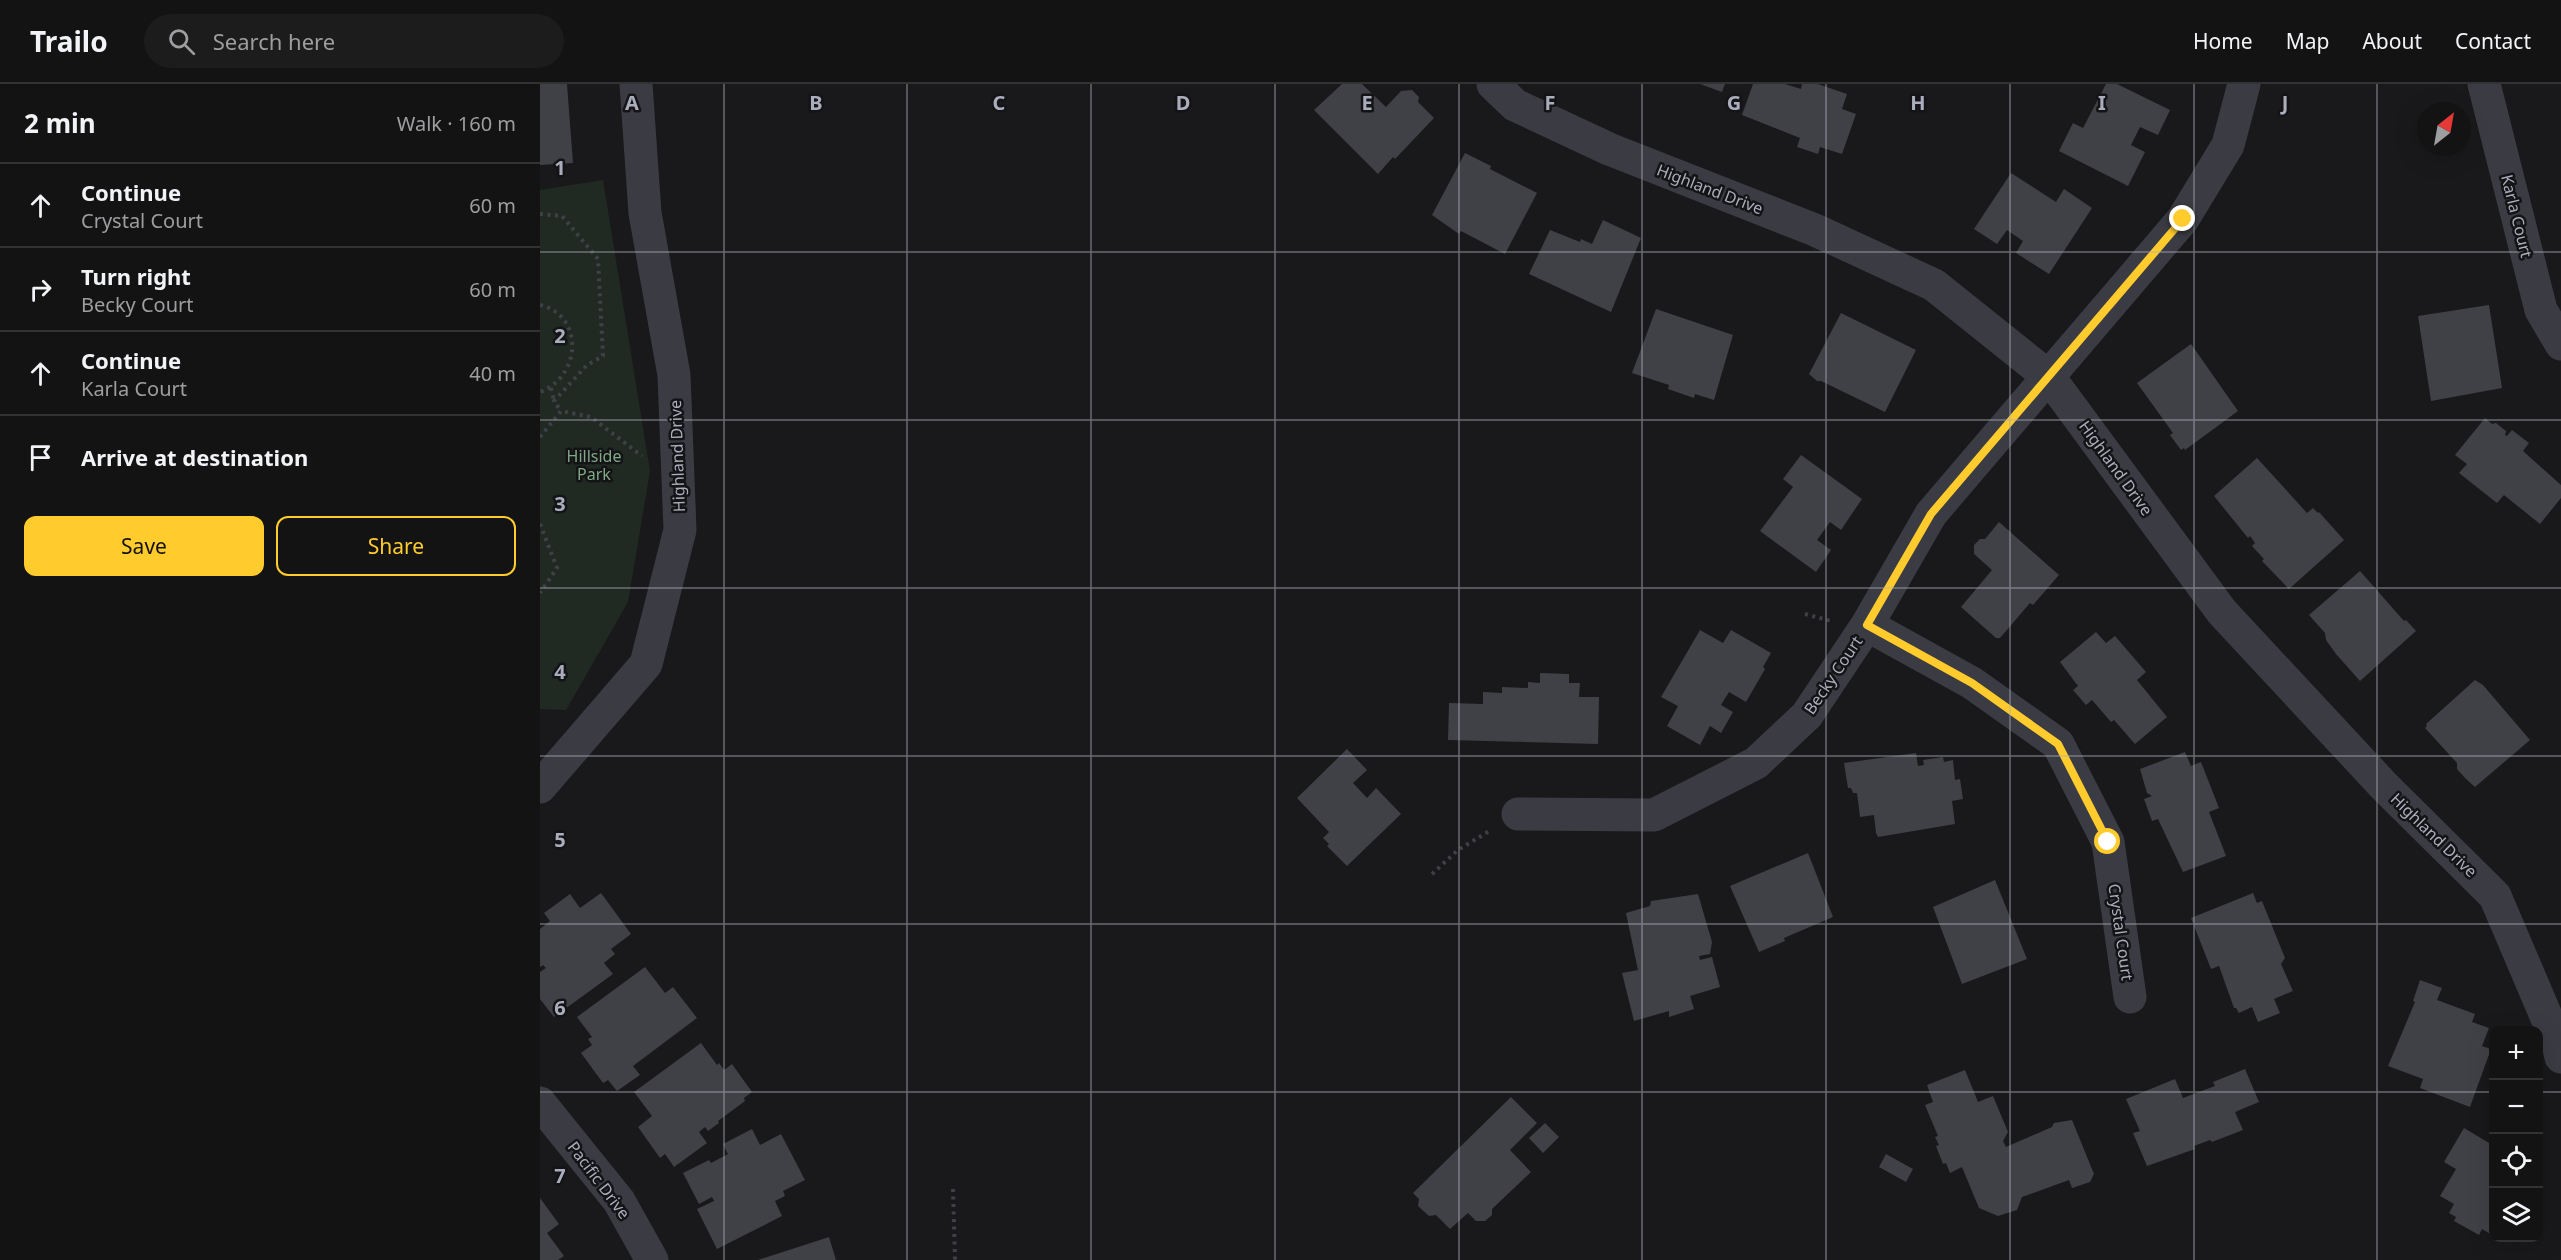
<!DOCTYPE html>
<html lang="en">
<head>
<meta charset="utf-8">
<style>
	body { margin:0; font-family:"Noto Sans",sans-serif; background:#1c1c1d; color:#f1f3f6 }
	.controls { position:absolute; right:18px; bottom:18px; display:grid; overflow:hidden; border-radius:12px; box-shadow:0 6px 24px #0002 }
	.controls button { width:54px; height:54px; display:grid; place-items:center; padding:0; border:0; border-bottom:2px solid #323234; background:#131314; color:#f1f3f6; font:30px sans-serif }
	.compass { position:absolute; left:1877px; top:18px; width:54px; height:54px; border-radius:50%; background:#131314; box-shadow:0 6px 24px #0002; rotate:31deg }
	.stop { position:absolute; width:18px; height:18px; margin:-14px; border:4px solid #ffcb2d; border-radius:50%; background:#fff }
	.stop.end { background:#ffcb2d; border-color:#fff; box-shadow:0 2px 6px #0008 }
	.list { margin:0; padding:0; list-style:none }
	h2 { display:flex; justify-content:space-between; align-items:center; height:78px; margin:0; padding:0 24px; font-size:26px }
	h2 small { font-size:20px; font-weight:400; color:#9d9ea0 }
	.list li { display:grid; grid-template-columns:39px 1fr auto; gap:18px; align-items:center; box-sizing:border-box; height:84px; padding:0 24px; border-top:2px solid #323234 }
	.list b { display:block; font-size:22px; white-space:nowrap }
	.list p { margin:0; font-size:20px; white-space:nowrap; color:#9d9ea0 }
	.list em { font-size:20px; font-style:normal; color:#9d9ea0 }
	.actions { display:flex; gap:12px; padding:18px 24px }
	.actions a { flex:1; padding:14px 0; border:2px solid #ffcb2d; border-radius:12px; text-align:center; font-size:21px; color:#ffcb2d }
	.actions .main { background:#ffcb2d; color:#111 }
	.icon { flex:none; width:33px; height:33px; fill:none; stroke:currentColor; stroke-width:2; stroke-linecap:round; stroke-linejoin:round }
	.map { position:relative; flex:none; width:2021px; height:1176px; overflow:hidden }
	header { display:flex; align-items:center; gap:36px; box-sizing:border-box; height:84px; padding:0 30px; background:#131314; border-bottom:2px solid #323234 }
	header strong { font-size:28px }
	nav { display:flex; gap:33px; margin-inline-start:auto; font-size:21px }
	.search { width:420px; height:54px; background:#1c1c1d; display:flex; align-items:center; gap:15px; box-sizing:border-box; padding:0 21px; border-radius:33px; color:#9d9ea0; font-size:22px }
	main { display:flex }
	aside { flex:1; background:#131314 }
	.map>svg:first-child { display:block }
	.green { fill:#202a22 }
	.building { fill:#404146 }
	.lines { fill:none; stroke-linecap:round; stroke-linejoin:round }
	.path { stroke:#3f4148; stroke-width:4; stroke-dasharray:3 4.5; stroke-linecap:butt }
	.minor { stroke:#3b3c43; stroke-width:33 }
	.route { stroke:#ffcb2d; stroke-width:8 }
	.grid { fill:none; stroke:#aaaebc; stroke-width:1.5; stroke-opacity:0.55 }
	.labels { text-anchor:middle; dominant-baseline:central; stroke-width:5; stroke-linejoin:round; paint-order:stroke }
	.street-label { font-size:16px; fill:#aaaebc; stroke:#141417 }
	.park-label { font-size:16px; fill:#80a986; stroke:#141417 }
	.grid-label { font-size:20px; text-anchor:middle; font-weight:bold; fill:#aaaebc; stroke:#141417; stroke-width:5; stroke-linejoin:round; paint-order:stroke }
</style>
</head>
<body>
<header>
<strong>Trailo</strong>
<div class="search"><svg class="icon" aria-label="search" viewBox="0 0 24 24"><circle cx="10" cy="10" r="6"/><path d="M15 15l6 6"/></svg>Search here</div>
<nav><a>Home</a><a>Map</a><a>About</a><a>Contact</a></nav>
</header>
<main>
<aside>
<h2>2 min<small>Walk · 160 m</small></h2>
<ul class="list">
<li><svg class="icon" aria-label="ahead" viewBox="0 0 24 24"><path d="M12 20V5M6 11l6-6 6 6"/></svg><div><b>Continue</b><p>Crystal Court</p></div><em>60 m</em></li>
<li><svg class="icon" aria-label="right" viewBox="0 0 24 24"><path d="M7 20v-9h11M14 6l5 5-5 5"/></svg><div><b>Turn right</b><p>Becky Court</p></div><em>60 m</em></li>
<li><svg class="icon" aria-label="ahead" viewBox="0 0 24 24"><path d="M12 20V5M6 11l6-6 6 6"/></svg><div><b>Continue</b><p>Karla Court</p></div><em>40 m</em></li>
<li><svg class="icon" aria-label="arrive" viewBox="0 0 24 24"><path d="M6 21V4h12l-3 4 3 4H6"/></svg><div><b>Arrive at destination</b></div></li>
</ul>
<div class="actions"><a class="main">Save</a><a>Share</a></div>
</aside>
<div class="map">
<svg width="2021" height="1176" viewBox="0 0 2021 1176">
	<rect width="100%" height="100%" fill="#19191b"/>
	<path class="green" d="M63,96l47,291 -22,131 -62,108 -26,-1v-519z"/>
	<path class="building" d="M0,0h27l6,79 -33,2z
		M802,0h20l24,23 15,-16 11,-1 7,7 -1,5 16,16 -39,41 -2,-2 -15,17 -64,-64z
		M1160,0h25l-3,8z
		M1213,0h32l16,5 1,-5h16l29,10 -5,15 14,5 -14,40 -22,-7 -2,7 -21,-7 3,-9 -58,-23z
		M1566,0h11l53,26 -12,25 -18,-8 -9,18 14,7 -17,34 -69,-35 14,-28 10,5z
		M925,69l26,13 -1,3 47,24 -32,61 -44,-23 -2,3 -27,-19z
		M1471,89l45,29 8,-13 28,19 -43,66 -33,-21 7,-12 -16,-11 -10,14 -23,-15z
		M1063,136l38,18 -30,74 -82,-38 21,-44 30,12 1,-3 11,5z
		M1949,221l13,83 -71,13 -13,-85z
		M1116,225l77,26 -19,65 -19,-6 -1,4 -26,-9 1,-4 -37,-12z
		M1301,229l75,37 -31,62 -64,-31h-4l-8,-7z
		M1651,260l47,67 -53,39 -1,-2 -3,2 -11,-15 3,-2 -36,-50z
		M1945,334l7,6 4,-1 10,8 -1,4 2,1 5,-6 17,13 -6,8 38,34v13l-21,26 -36,-29 -7,8 -38,-30 8,-9 -12,-9z
		M1261,371l61,44 -21,31 -11,-8 -13,18 14,10 -15,22 -56,-41 33,-44 -10,-8z
		M1717,374l50,55 6,-5 5,5 1,-1 25,28 -55,49 -27,-28 2,-2 -12,-13 3,-3 -5,-7 -2,2 -34,-42z
		M1459,438l60,53 -26,30 -3,-2 -30,35h-4l-35,-31 31,-37 -18,-16v-9l6,-6h5z
		M1820,487l44,50 2,-1 10,11 -56,50 -24,-27 -10,-14 -1,-7 -16,-18z
		M1160,546l23,13 8,-13 40,23 -8,14 2,2 -19,33 -17,-10 -8,13 12,7 -12,21 -11,-7 -10,19 -33,-19 11,-20 -17,-9z
		M1556,548l10,11 9,-7 31,36 -9,8 30,37 -32,27 -21,-24 -3,2 -19,-22 -6,5 -13,-15 5,-4 -18,-24z
		M1000,589l29,1v9h11l-1,14h20l-1,47 -150,-4 1,-37 34,1v-12l19,1v-6l26,1v-6l12,1z
		M1935,596l8,5 47,55 -55,47 -10,-9 -8,-9v-6l-32,-35 2,-2 -1,-2z
		M807,665l20,21 -14,13 14,15 9,-10 25,26 -54,52 -20,-20 2,-2 -6,-6 6,-6 -32,-34z
		M1645,668l6,14 10,-4 18,46 -10,4 17,44 -43,16 -25,-53 -6,2 -8,-22 8,-3 -5,-3 -7,-24z
		M1376,669l2,13 6,-1 -1,-5 20,-3 1,5 9,-2 2,20 5,-1 3,20 -11,2 3,23 -77,13 -2,-4 -2,-18 -14,2 -3,-24h-4l-2,-5h-3l-4,-25z
		M1268,769l25,64 -49,21 1,3 -26,11 -29,-66z
		M1455,796l32,79 -65,25 -29,-77z
		M61,809l30,41 -20,15 4,5 -11,9 9,11 -59,43 -14,-18v-27l6,-4 -3,-3 -3,2v-38l10,-8 -6,-8 26,-19 10,14z
		M1713,809l4,10 5,-2 23,57 -4,6 12,27 -19,8 6,14 -22,9 -6,-15 -13,6 -3,-5h-2l-15,-42 -8,3 -20,-51z
		M1158,810l14,48 -2,12 -11,2 1,4 12,-3 8,30 -30,9 4,13 -25,8v-6l-35,10 -12,-48 16,-3 -12,-57 24,-7 1,-5z
		M105,883l20,26 8,-6 24,31 -64,48 7,9 -23,16 -9,-11 -5,3 -22,-30 11,-8 -4,-6 4,-2 -15,-20z
		M1880,896l22,8 -5,12 38,14 -3,8 17,6 -7,18 9,3 -21,58 -50,-19 3,-9 -35,-13 27,-64 -2,-1z
		M161,959l16,22 2,-2 5,7 8,-6 20,28 -8,6 1,3 -27,20 1,2 -11,8 -3,-4 -6,5 8,11 -33,24 -9,-13 -5,4 -22,-31 14,-11 -18,-24z
		M1705,985l14,33 -24,10 8,18 -31,12 -2,-2 -16,6 1,3 -48,17 -14,-33 7,-2 -14,-32 49,-20 8,19 32,-12 -2,-4z
		M1425,986l13,32 15,-6 15,36 -5,9 3,6 46,-20 2,-4 18,-3 22,54 -4,8 -18,6 -3,-8 -47,17 -5,13 -19,6 -19,-8 -17,-41 -12,6 -4,-10 -3,1 -7,-18 3,-1 -4,-8 3,-1 -13,-31 8,-3 -6,-17z
		M971,1013l26,26 -27,27 21,22 -39,37v6l-7,6h-9l-8,-8 -18,16 -14,-14 -7,1 -11,-10 1,-7 -6,-6z
		M1005,1039l14,14 -16,16 -14,-15z
		M1924,1044l30,18v90l-12,-7 -3,6 -25,-14 2,-4 -7,-4 5,-9 -14,-8 16,-27 -12,-7z
		M212,1045l8,16 21,-11 24,46 -22,11 2,5 -10,5 7,15 -65,33 -20,-40 17,-8 -2,-4 -13,7 -16,-31 26,-13 2,3 17,-9 -5,-10z
		M1346,1070l27,15 -7,13 -27,-15z
		M0,1114l19,26 -12,9 17,23 -6,4h-18z
		M289,1153l7,23h-78z"/>
	<g class="lines">
		<path class="path" d="M0,130l22,2 36,43 5,97 -16,9 -33,36 7,10
			M0,221c44,10 42,71 0,87
			M11,304l3,13
			M0,353l21,-26 30,6 51,39
			M0,440l17,44 -17,25
			M1265,530l26,7
			M892,790l26,-24 33,-20
			M413,1105l2,71"/>
		<path class="minor" d="M953,0l22,21 94,44 206,81 119,55 115,92 173,235 162,174 111,110 63,148 3,13
			M1944,0l57,226 20,34
			M1327,541l105,58 86,61 50,98 22,155
			M0,703l106,-123 34,-134 -6,-155 -29,-162 -9,-129
			M978,730l136,1 102,-52 51,-48 60,-90 64,-111 252,-295 45,-74 16,-61
			M0,1019l79,98 33,59"/>
	</g>
	<g class="lines">
		<path class="route" d="M1568,758l-50,-98 -86,-61 -105,-58 64,-111 252,-295"/>
	</g>
	<path class="grid" d="M184,0v1176M367,0v1176M551,0v1176M735,0v1176M919,0v1176M1102,0v1176M1286,0v1176M1470,0v1176M1654,0v1176M1837,0v1176M0,168h2021M0,336h2021M0,504h2021M0,672h2021M0,840h2021M0,1008h1954M1998,1008h23"/>
	<g class="labels">
		<g class="street-label">
			<text transform="translate(1170 105) rotate(21)">Highland Drive</text>
			<text transform="translate(1977 132) rotate(76)">Karla Court</text>
			<text transform="translate(137 372) rotate(-92)">Highland Drive</text>
			<text transform="translate(1576 384) rotate(54)">Highland Drive</text>
			<text transform="translate(1293 591) rotate(-56)">Becky Court</text>
			<text transform="translate(1894 751) rotate(44)">Highland Drive</text>
			<text transform="translate(1581 848) rotate(82)">Crystal Court</text>
			<text transform="translate(59 1096) rotate(53)">Pacific Drive</text>
		</g>
		<g class="park-label">
			<text x="54" y="372">Hillside<tspan x="54" dy="18">Park</tspan></text>
		</g>
	</g>
	<g class="grid-label">
		<text x="92" y="26">A</text>
		<text x="276" y="26">B</text>
		<text x="459" y="26">C</text>
		<text x="643" y="26">D</text>
		<text x="827" y="26">E</text>
		<text x="1010" y="26">F</text>
		<text x="1194" y="26">G</text>
		<text x="1378" y="26">H</text>
		<text x="1562" y="26">I</text>
		<text x="1745" y="26">J</text>
		<text x="20" y="91">1</text>
		<text x="20" y="259">2</text>
		<text x="20" y="427">3</text>
		<text x="20" y="595">4</text>
		<text x="20" y="763">5</text>
		<text x="20" y="931">6</text>
		<text x="20" y="1099">7</text>
	</g>
</svg>
<div class="controls">
<button>+</button>
<button>−</button>
<button><svg class="icon" aria-label="locate" viewBox="0 0 24 24"><circle cx="12" cy="12" r="6"/><path d="M12 2v4M12 18v4M2 12h4M18 12h4"/></svg></button>
<button><svg class="icon" aria-label="layers" viewBox="0 0 24 24"><path d="M12 4l9 5-9 5-9-5zM3 14l9 5 9-5"/></svg></button>
</div>
<svg class="compass" viewBox="-18 -18 36 36"><path d="M0-13l5 13h-10z" fill="#e53935"/><path d="M0 13l5-13h-10z" fill="#9d9ea0"/></svg>
<div class="stop" style="left:1568px;top:758px"></div>
<div class="stop end" style="left:1643px;top:135px"></div>
</div>
</main>
</body>
</html>
